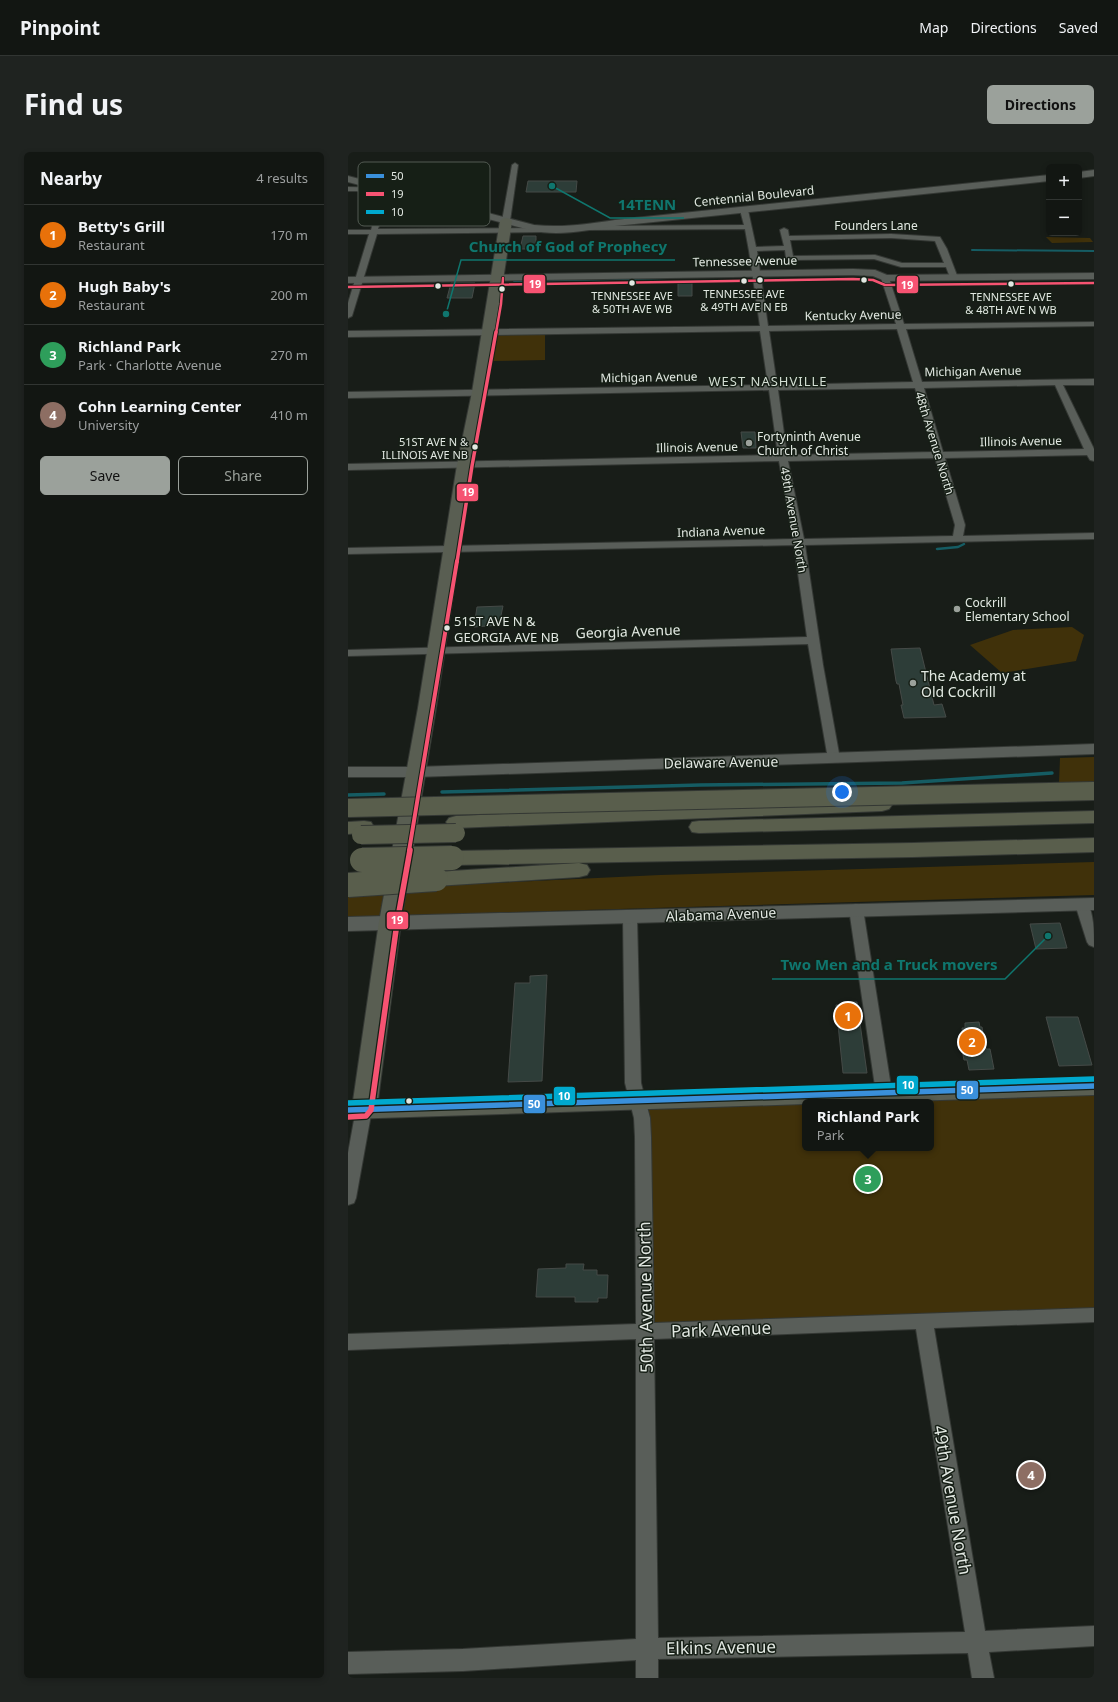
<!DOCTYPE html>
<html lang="en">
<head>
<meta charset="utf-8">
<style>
	body { margin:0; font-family:"Noto Sans",sans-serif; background:#1f2320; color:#f1f3f6 }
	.controls { position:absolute; right:12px; top:12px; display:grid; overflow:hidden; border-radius:6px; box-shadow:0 2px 6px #0003 }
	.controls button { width:36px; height:36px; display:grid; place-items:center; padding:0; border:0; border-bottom:1px solid #313532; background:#121612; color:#f1f3f6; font:20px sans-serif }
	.you { position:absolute; left:494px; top:640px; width:14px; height:14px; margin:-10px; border:3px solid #fff; border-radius:50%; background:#1a73e8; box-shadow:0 0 0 6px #1a73e833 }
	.badge { display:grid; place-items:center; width:26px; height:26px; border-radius:50%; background:#9ba19b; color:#fff; font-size:13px; font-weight:700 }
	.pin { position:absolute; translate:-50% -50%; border:2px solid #fff; box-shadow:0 1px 4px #0006 }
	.popup { position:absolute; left:454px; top:947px; width:132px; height:52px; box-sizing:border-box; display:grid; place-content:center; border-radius:6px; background:#121612; filter:drop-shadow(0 1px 3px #0005); font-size:13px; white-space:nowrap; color:#9c9f9f }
	.popup b { font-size:15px; color:#f1f3f6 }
	.popup::after { content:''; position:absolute; left:50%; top:100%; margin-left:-8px; border:8px solid transparent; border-top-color:#121612 }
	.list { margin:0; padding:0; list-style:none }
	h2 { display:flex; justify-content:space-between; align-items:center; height:52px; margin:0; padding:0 16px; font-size:17px }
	h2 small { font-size:13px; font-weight:400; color:#9c9f9f }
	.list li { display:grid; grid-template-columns:26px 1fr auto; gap:12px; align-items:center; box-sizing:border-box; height:60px; padding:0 16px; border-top:1px solid #313532 }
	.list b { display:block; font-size:15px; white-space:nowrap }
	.list p { margin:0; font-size:13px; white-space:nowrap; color:#9c9f9f }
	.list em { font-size:13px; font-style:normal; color:#9c9f9f }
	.actions { display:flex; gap:8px; padding:12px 16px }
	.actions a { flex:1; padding:9px 0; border:1px solid #9ba19b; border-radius:6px; text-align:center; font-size:14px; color:#9ba19b }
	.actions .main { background:#9ba19b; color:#111 }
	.map { position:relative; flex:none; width:746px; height:1526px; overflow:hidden; border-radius:6px }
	header { display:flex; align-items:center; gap:24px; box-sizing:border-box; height:56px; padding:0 20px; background:#121612; border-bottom:1px solid #313532 }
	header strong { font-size:19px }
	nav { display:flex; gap:22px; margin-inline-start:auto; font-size:14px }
	.intro { display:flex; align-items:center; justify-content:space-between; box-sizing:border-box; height:96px; padding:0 24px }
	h1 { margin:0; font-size:28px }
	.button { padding:10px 18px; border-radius:6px; background:#9ba19b; color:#111; font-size:14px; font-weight:700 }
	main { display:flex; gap:24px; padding:0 24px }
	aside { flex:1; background:#121612; border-radius:6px; box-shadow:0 2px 6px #0003 }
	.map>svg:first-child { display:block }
	.green { fill:#40310a; fill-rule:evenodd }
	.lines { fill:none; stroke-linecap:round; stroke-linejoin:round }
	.stream-far2 { stroke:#155c63; stroke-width:2 }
	.stream-far1 { stroke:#155c63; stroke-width:2.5 }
	.stream { stroke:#155c63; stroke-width:3.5 }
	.building { fill:#2d3d38; stroke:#454a47 }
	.minor-casing { stroke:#343834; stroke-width:2 }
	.tertiary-casing { stroke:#343834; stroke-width:2 }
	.secondary-casing { stroke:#343834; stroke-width:2 }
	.primary-casing { stroke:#343834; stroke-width:2 }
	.motorway-casing { stroke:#343834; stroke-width:2 }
	.minor { fill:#595e59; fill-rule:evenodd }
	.tertiary { fill:#595e59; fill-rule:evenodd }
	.secondary { fill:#595e59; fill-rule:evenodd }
	.primary { fill:#595e52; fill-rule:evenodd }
	.motorway { fill:#595e4c; fill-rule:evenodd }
	.motorway-bridge-far1-casing { stroke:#343834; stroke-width:20; stroke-linecap:butt }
	.motorway-bridge-casing { stroke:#343834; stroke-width:26; stroke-linecap:butt }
	.motorway-bridge-far1 { stroke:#595e4c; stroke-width:18 }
	.motorway-bridge { stroke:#595e4c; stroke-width:24 }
	.bus-1-casing { stroke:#161f16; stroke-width:8 }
	.bus-2-far3-casing { stroke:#161f16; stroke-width:4 }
	.bus-2-far2-casing { stroke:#161f16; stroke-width:5.5 }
	.bus-2-far1-casing { stroke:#161f16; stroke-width:6 }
	.bus-2-casing { stroke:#161f16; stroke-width:8 }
	.bus-3-casing { stroke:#161f16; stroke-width:8 }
	.bus-1 { stroke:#3a90db; stroke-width:5.5 }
	.bus-2-far3 { stroke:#f65372; stroke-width:2.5 }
	.bus-2-far2 { stroke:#f65372; stroke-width:3.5 }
	.bus-2-far1 { stroke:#f65372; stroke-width:4 }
	.bus-2 { stroke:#f65372; stroke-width:5.5 }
	.bus-3 { stroke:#00a9ce; stroke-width:5.5 }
	.bus-dot { fill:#e2e8e2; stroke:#161f16; stroke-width:1.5 }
	.poi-dot { fill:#9ba19b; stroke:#161f16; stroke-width:1.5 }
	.labels { text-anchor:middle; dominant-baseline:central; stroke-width:3; stroke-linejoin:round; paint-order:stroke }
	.far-bus-label { font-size:11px; fill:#e2e8e2; stroke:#161f16 }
	.far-street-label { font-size:12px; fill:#e2e8e2; stroke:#161f16 }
	.far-poi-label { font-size:12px; fill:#e2e8e2; stroke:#161f16; text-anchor:start }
	.far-neighbourhood-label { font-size:13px; letter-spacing:1px; fill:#d4dfd4; stroke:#161f16 }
	.bus-label { font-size:13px; fill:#e2e8e2; stroke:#161f16; text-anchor:start }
	.street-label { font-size:14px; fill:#e2e8e2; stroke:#161f16 }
	.poi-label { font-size:14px; fill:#e2e8e2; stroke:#161f16; text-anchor:start }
	.near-street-label { font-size:17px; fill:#e2e8e2; stroke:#161f16 }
	.key { fill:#161f16; stroke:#535b53; stroke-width:1 }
	.key-label { font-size:11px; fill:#e2e8e2 }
	.leader { fill:none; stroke:#0f766e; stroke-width:1.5 }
	.callout-dot { fill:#0f766e; stroke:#161f16; stroke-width:1.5 }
	.callout-label { font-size:15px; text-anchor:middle; font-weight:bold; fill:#0f766e; stroke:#161f16; stroke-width:3; stroke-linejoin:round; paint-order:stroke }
	.line-badge { stroke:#161f16; stroke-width:1.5 }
	.badge-label { font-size:11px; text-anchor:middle; font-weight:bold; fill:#fff }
</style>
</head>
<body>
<header>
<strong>Pinpoint</strong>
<nav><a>Map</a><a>Directions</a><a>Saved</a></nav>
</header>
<div class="intro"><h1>Find us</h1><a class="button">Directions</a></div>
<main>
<aside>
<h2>Nearby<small>4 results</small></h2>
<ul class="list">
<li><span class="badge" style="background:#e8710a">1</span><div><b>Betty's Grill</b><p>Restaurant</p></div><em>170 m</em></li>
<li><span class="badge" style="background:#e8710a">2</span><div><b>Hugh Baby's</b><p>Restaurant</p></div><em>200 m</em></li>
<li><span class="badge" style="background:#2e9e5b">3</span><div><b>Richland Park</b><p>Park · Charlotte Avenue</p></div><em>270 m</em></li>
<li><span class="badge" style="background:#8d6e63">4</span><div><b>Cohn Learning Center</b><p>University</p></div><em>410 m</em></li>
</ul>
<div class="actions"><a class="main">Save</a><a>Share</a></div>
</aside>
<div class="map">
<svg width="746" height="1526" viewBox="0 0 746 1526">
	<rect width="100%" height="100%" fill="#181d18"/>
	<path class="green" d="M698,85l44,1 3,4 -41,1z
		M197,181v27l-53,1 6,-27z
		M724,475l12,8 -8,26 -74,12 -32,-28 43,-15z
		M746,605v25l-35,1 1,-25z
		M746,710v33l-746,22v-27l312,-15z
		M746,934v230l-449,15 -7,-231zM457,950h126v46h-126z"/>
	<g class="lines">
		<path class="stream-far2" d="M624,98l122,1
			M166,129l154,-3"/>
		<path class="stream-far1" d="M589,397l21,-2 6,-3"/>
		<path class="stream" d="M94,640l258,-7 202,-2 150,-10
			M0,643l36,-1"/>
	</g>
	<path class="building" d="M180,29h49l-1,11h-50z
		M119,37h21l-4,13h-22z
		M175,84h13v13h-16z
		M330,129h14v15h-14z
		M103,131h24l-3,15h-25z
		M393,280h14l1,16h-13z
		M155,454l-4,19 -25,2 3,-20z
		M572,496l14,57 8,-1 4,13 -42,1 -3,-13h2l-4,-21h-2l-1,-3 -5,-32z
		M712,771l7,25 -31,1 -6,-25z
		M199,823l-5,106 -34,1 7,-99h15v-7z
		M495,850h14l10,71h-24l-7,-68h7z
		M698,865h32l14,48 -33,1z
		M631,870l1,5h2l4,22h4l4,20 -25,1 -2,-10h-3l-5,-25h4l-1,-7h3v-5z
		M218,1112h18l-1,6h14v5h11l-1,23h-9v4h-23v-5h-39l2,-28 28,-1z"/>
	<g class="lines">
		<g class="minor-casing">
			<path id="minor" d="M167,11l3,2 -8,56 -4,2 -4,-2 10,-56z
				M0,35l41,1 1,1 -12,40 169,-1 4,2 -4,2 -170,2 -25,82 -4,2v-15l21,-69h-21v-4h23l12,-39h-35z
				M393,56h3l4,2 8,37 28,-1 -4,-16 4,-2 4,2 1,6 102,-2 49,3 7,12 11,29 -1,2h-6l-5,-13h-45l-27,-8 -84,1 -4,-2 -1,-8 -28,1 11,75 128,-2 -15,-46 4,-2 4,2 15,46 190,-2v4l-188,3 16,53 172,-3v6h-31l31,64v12l-4,-1 -3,-5 -142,3 20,67 -2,11 131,-3v6l-289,6 18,120 17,94 -2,3h-8l-2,-3 -20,-115 -460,12v-6l459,-13 -13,-92 -446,9v-6l445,-9 -14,-78 -431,9v-6l430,-9 -9,-65 -421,8v-6l420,-7 -8,-54 -412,6v-6l412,-5 -11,-75 -4,-22 -158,1 -4,-2 4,-2 157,-1 -4,-15zM543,86l44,3 9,22h-42l-27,-8 -82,1 -3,-16zM549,177l16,53 -136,3 -8,-54zM707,233l29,64 -141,3 -19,-64zM567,236l19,64 -147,3 -9,-65zM587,306l20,67 -2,11 -149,3 -16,-78z
				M734,747l5,2c7,14 7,30 7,46l-5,-2 -2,-3 -12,-38 2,-3z
				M508,752l5,2 2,3 29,184 -2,4 -6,2 -6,-2 -2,-4 -27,-184 2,-3z
				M282,760l5,2 2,3 4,166 9,35 1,19 3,186 440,-15v14l-160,6 51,303 109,-5v20l-105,6 5,26h-22l-4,-25 -310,6v19h-22v-18l-173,11 -115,3v-22l115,-3 173,-10v-300l-288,11v-16l288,-10 -1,-187 -1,-19 -9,-35 -2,-166 2,-3zM568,1177l49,303 -307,6 -4,-299z
				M16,951l6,2 2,4 -16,89 -2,5 -6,2v-52l8,-44 2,-4z"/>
		</g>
		<g class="tertiary-casing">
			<path id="tertiary" d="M505,117l22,1 12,5 207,-2v6l-209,2 -12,-5 -20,-1 -505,8v-6z
				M0,615h68l6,2 2,3 -2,3 -6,2h-68z"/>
		</g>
		<g class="secondary-casing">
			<path id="secondary" d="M746,18v6l-15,2v-6z
				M701,23v6l-434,45c-28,4 -57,11 -85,4l-182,-48v-6l186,49c28,3 54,-1 81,-5z
				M746,592v10l-678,23 -6,-1 -3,-4 3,-4 6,-1z
				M746,746v12l-746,21v-14z"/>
		</g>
		<g class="primary-casing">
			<path id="primary" d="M158,66l4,1 2,2 -26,171 -13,73 -37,243 -35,214 -23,178 716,-23v18l-214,7h-75v2l-457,15v-18h5l26,-179 39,-214 39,-243 15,-73 28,-171 2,-2z"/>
		</g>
		<g class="motorway-casing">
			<path id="motorway" d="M534,647l7,2 3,4 -3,4 -7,2 -426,17 -7,-2 -3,-4 3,-4 7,-2z
				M746,659v12l-395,10 -7,-1 -3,-5 3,-5 7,-1z
				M16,669l7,1 3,5 -3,5 -23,2v-12z
				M746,686v14l-181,5 -461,8 -7,-2 -4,-5 4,-5 7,-2 461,-8z
				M231,711l8,2 3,5 -3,5 -8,2 -143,9 -8,-2 -3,-5 3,-5 8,-2z"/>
		</g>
		<use href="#minor" class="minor"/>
		<use href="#tertiary" class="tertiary"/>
		<use href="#secondary" class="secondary"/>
		<use href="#primary" class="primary"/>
		<use href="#motorway" class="motorway"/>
		<g class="motorway-bridge-far1-casing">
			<path id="motorway-bridge-far1" d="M0,656l746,-17
				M13,683l95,-2"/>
		</g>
		<g class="motorway-bridge-casing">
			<path id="motorway-bridge" d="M14,708l90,-2
				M0,733l88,-6"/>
		</g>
		<use href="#motorway-bridge-far1" class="motorway-bridge-far1"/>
		<use href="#motorway-bridge" class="motorway-bridge"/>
		<g class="bus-1-casing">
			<path id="bus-1" d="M0,958l746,-24"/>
		</g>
		<g class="bus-2-far3-casing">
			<path id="bus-2-far3" d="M0,135l505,-8 20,1 12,5 209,-2
				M148,181l5,-29 2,-26"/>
		</g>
		<g class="bus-2-far2-casing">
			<path id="bus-2-far2" d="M109,410l15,-96 24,-134"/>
		</g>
		<g class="bus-2-far1-casing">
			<path id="bus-2-far1" d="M61,699l48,-290"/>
		</g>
		<g class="bus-2-casing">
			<path id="bus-2" d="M0,965l18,-1 5,-6 26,-187 13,-73"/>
		</g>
		<g class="bus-3-casing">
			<path id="bus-3" d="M0,951l746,-24"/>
		</g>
		<use href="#bus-1" class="bus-1"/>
		<use href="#bus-2-far3" class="bus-2-far3"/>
		<use href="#bus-2-far2" class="bus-2-far2"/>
		<use href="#bus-2-far1" class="bus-2-far1"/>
		<use href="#bus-2" class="bus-2"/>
		<use href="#bus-3" class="bus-3"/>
	</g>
	<g class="bus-dot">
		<circle cx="412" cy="128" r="3.5"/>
		<circle cx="516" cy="128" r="3.5"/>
		<circle cx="396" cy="129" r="3.5"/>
		<circle cx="284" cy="131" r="3.5"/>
		<circle cx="663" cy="132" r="3.5"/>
		<circle cx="90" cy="134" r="3.5"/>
		<circle cx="154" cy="137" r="3.5"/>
		<circle cx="127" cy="295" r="3.5"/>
		<circle cx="99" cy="476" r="3.5"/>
		<circle cx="61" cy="949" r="3.5"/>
	</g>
	<g class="poi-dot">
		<circle cx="401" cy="291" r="4"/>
		<circle cx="609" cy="457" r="4"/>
		<circle cx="565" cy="531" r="4"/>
	</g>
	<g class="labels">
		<g class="far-bus-label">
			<text x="396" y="141">TENNESSEE AVE<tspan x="396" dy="13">&amp; 49TH AVE N EB</tspan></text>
			<text x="284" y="143">TENNESSEE AVE<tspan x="284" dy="13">&amp; 50TH AVE WB</tspan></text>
			<text x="663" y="144">TENNESSEE AVE<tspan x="663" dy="13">&amp; 48TH AVE N WB</tspan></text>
			<text x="120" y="289" text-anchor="end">51ST AVE N &amp;<tspan x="120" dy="13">ILLINOIS AVE NB</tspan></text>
		</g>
		<g class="far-street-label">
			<text transform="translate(406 44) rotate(-6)">Centennial Boulevard</text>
			<text x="528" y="73">Founders Lane</text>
			<text transform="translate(397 109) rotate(-1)">Tennessee Avenue</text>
			<text transform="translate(505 163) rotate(-1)">Kentucky Avenue</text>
			<text transform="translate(625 219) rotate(-1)">Michigan Avenue</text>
			<text transform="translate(301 225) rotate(-1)">Michigan Avenue</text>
			<text transform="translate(673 289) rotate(-1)">Illinois Avenue</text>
			<text transform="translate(587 291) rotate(73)">48th Avenue North</text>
			<text transform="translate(349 295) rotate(-1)">Illinois Avenue</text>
			<text transform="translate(446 368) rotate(80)">49th Avenue North</text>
			<text transform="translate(373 379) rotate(-2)">Indiana Avenue</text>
		</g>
		<g class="far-poi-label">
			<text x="409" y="284">Fortyninth Avenue<tspan x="409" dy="14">Church of Christ</tspan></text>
			<text x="617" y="450">Cockrill<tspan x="617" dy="14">Elementary School</tspan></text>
		</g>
		<g class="far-neighbourhood-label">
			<text x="420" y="229">WEST NASHVILLE</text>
		</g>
		<g class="bus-label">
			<text x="106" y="469">51ST AVE N &amp;<tspan x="106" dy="16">GEORGIA AVE NB</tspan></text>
		</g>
		<g class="street-label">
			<text transform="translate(280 479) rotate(-2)">Georgia Avenue</text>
			<text transform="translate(373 610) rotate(-1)">Delaware Avenue</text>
			<text transform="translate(373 762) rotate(-2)">Alabama Avenue</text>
		</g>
		<g class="poi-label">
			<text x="573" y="523">The Academy at<tspan x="573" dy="16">Old Cockrill</tspan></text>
		</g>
		<g class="near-street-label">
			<text transform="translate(297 1145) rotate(-91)">50th Avenue North</text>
			<text transform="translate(373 1177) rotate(-2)">Park Avenue</text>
			<text transform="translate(605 1348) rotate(80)">49th Avenue North</text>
			<text transform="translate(373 1495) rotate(-1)">Elkins Avenue</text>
		</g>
	</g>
	<rect x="10" y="10" width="132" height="64" rx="6" class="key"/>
	<rect x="18" y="22" width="18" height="4" fill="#3a90db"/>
	<rect x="18" y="40" width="18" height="4" fill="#f65372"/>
	<rect x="18" y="58" width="18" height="4" fill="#00a9ce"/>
	<g class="key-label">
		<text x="43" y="28">50</text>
		<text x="43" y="46">19</text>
		<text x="43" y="64">10</text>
	</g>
	<path class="leader" d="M204 34L262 66H336M98 162L113 108H327M700 784L657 827H424"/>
	<g class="callout-dot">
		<circle cx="204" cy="34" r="4"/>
		<circle cx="98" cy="162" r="4"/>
		<circle cx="700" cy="784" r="4"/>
	</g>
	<g class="callout-label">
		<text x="299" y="58">14TENN</text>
		<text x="220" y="100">Church of God of Prophecy</text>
		<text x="541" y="818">Two Men and a Truck movers</text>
	</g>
	<g class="line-badge">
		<rect x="175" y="122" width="23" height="20" rx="4" fill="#f65372"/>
		<rect x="548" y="123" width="23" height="19" rx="4" fill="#f65372"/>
		<rect x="108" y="331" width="23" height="19" rx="4" fill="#f65372"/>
		<rect x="38" y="759" width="23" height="19" rx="4" fill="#f65372"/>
		<rect x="548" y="923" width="23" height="20" rx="4" fill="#00a9ce"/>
		<rect x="608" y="928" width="23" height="20" rx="4" fill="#3a90db"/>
		<rect x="205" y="934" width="23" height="20" rx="4" fill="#00a9ce"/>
		<rect x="175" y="942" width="23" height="20" rx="4" fill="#3a90db"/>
	</g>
	<g class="badge-label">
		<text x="187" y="136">19</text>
		<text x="559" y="137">19</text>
		<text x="120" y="344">19</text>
		<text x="49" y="772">19</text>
		<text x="560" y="937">10</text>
		<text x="619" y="942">50</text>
		<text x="216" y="948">10</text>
		<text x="186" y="956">50</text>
	</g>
</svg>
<div class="controls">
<button>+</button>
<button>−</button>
</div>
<div class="you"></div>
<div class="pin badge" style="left:500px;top:864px;background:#e8710a">1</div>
<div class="pin badge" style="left:624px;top:890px;background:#e8710a">2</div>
<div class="pin badge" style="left:520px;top:1027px;background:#2e9e5b">3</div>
<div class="popup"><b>Richland Park</b>Park</div>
<div class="pin badge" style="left:683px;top:1323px;background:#8d6e63">4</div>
</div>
</main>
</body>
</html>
